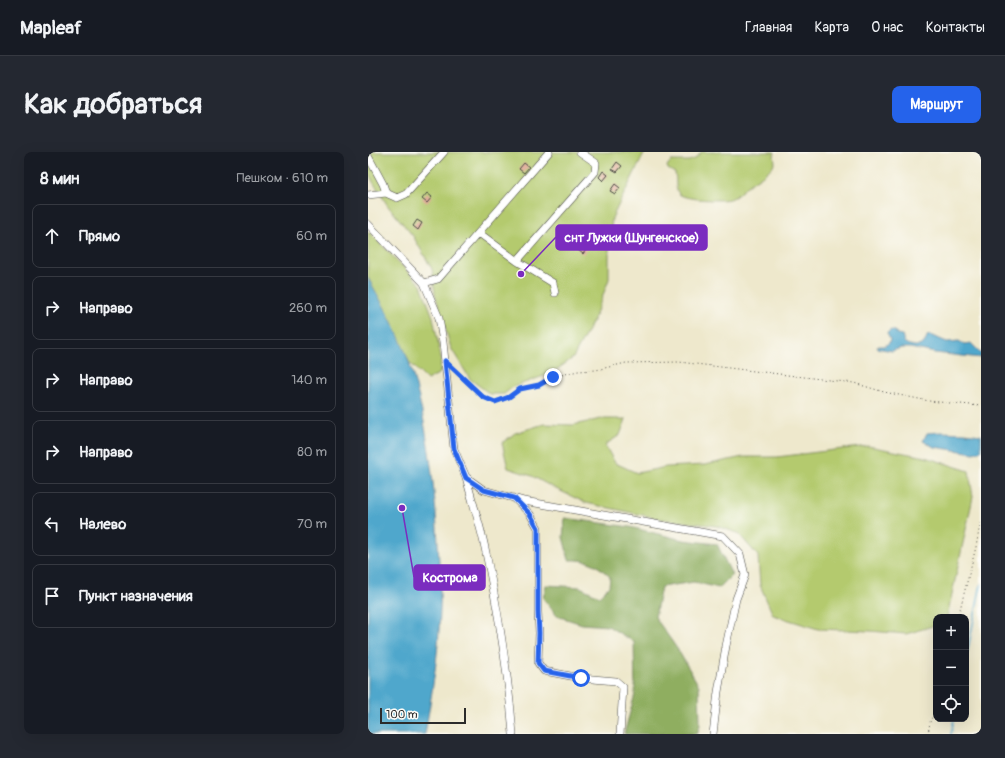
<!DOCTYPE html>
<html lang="ru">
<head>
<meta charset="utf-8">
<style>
	body { margin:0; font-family:Pangolin,sans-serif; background:#242831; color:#f1f3f6 }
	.controls { position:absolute; right:12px; bottom:12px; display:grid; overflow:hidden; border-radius:8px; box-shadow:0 4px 16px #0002 }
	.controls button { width:36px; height:36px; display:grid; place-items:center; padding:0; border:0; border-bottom:1px solid #363941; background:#171b24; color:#f1f3f6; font:20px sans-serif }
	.scale { position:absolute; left:12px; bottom:10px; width:86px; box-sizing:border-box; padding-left:4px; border:2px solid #2b2b2b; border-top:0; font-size:11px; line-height:14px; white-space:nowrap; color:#2b2b2b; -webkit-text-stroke:3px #fdfcf7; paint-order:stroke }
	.stop { position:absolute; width:12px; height:12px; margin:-9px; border:3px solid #2563eb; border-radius:50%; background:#fff }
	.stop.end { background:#2563eb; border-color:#fff; box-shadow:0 1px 4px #0008 }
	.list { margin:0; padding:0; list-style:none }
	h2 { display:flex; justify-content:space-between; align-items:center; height:52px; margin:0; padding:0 16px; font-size:17px }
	h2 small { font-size:13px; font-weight:400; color:#9ea1a6 }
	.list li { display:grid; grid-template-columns:26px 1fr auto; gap:12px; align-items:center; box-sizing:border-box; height:64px; margin:0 8px 8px; padding:0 8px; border:1px solid #363941; border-radius:8px }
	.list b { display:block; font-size:15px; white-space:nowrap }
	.list em { font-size:13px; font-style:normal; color:#9ea1a6 }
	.icon { flex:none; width:22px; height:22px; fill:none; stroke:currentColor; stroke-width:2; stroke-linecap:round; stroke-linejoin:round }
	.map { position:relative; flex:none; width:613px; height:582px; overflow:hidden; border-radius:8px }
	header { display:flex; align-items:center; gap:24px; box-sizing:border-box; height:56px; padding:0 20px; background:#171b24; border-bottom:1px solid #363941 }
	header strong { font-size:19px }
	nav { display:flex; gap:22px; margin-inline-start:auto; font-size:14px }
	.intro { display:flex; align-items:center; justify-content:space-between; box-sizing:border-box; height:96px; padding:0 24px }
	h1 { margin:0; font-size:28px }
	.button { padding:10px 18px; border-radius:8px; background:#2563eb; color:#fff; font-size:14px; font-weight:700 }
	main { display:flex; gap:24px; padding:0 24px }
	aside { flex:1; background:#171b24; border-radius:8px; box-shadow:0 4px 16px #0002 }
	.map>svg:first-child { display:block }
	.green { fill:#b4ca6e; stroke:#707a4c }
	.forest { fill:#8fae61; stroke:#5d6c46 }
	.water { fill:#4fa7cc; stroke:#3d697c }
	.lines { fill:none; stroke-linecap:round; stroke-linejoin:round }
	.stream { stroke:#4fa7cc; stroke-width:1.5 }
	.building { fill:#dca08b }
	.minor-casing { stroke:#484743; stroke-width:8 }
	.path { stroke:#484743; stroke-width:1; stroke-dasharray:1 3; stroke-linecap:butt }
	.minor { stroke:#fff; stroke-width:7 }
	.route { stroke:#2563eb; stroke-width:5 }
	.leader { fill:none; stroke:#7b2cbf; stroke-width:1.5 }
	.callout-dot { fill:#7b2cbf; stroke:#fdfcf7; stroke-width:1.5 }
	.callout { fill:#7b2cbf; stroke:#7b2cbf; stroke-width:1.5 }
	.callout-label { font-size:13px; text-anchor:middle; font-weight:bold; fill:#fff }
</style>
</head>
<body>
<header>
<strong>Mapleaf</strong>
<nav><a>Главная</a><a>Карта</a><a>О нас</a><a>Контакты</a></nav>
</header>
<div class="intro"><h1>Как добраться</h1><a class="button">Маршрут</a></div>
<main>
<aside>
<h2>8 мин<small>Пешком · 610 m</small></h2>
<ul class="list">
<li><svg class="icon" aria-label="ahead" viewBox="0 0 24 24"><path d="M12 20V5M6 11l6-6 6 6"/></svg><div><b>Прямо</b></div><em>60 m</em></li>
<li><svg class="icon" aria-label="right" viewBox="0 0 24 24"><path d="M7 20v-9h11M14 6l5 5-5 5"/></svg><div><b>Направо</b></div><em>260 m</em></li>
<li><svg class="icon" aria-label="right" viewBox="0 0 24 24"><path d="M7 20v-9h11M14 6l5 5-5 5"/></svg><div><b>Направо</b></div><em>140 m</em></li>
<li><svg class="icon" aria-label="right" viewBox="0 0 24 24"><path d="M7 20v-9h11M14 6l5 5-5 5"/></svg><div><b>Направо</b></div><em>80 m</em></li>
<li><svg class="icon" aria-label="left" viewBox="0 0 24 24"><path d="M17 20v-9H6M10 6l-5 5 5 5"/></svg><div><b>Налево</b></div><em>70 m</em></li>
<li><svg class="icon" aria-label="arrive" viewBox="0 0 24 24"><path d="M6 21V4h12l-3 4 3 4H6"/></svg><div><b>Пункт назначения</b></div></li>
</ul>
</aside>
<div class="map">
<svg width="613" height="582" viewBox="0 0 613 582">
	<rect width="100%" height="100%" fill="#fdfcf7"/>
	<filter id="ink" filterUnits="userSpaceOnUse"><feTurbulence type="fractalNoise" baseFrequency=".025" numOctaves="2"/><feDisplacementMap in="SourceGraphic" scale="8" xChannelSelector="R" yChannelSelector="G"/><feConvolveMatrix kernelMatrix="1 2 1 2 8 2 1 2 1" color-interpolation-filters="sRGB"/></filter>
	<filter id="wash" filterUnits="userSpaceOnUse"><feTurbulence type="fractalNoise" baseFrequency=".012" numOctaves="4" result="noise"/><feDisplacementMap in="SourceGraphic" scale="16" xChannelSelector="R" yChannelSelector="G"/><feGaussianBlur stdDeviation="0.9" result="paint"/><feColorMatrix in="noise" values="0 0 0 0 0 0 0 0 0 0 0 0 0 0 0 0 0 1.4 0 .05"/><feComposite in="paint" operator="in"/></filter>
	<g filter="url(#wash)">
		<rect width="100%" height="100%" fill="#eee8cc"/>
		<path class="green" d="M0,0h277l-33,66 -3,32v29l-15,40 -21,39 -21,15 -39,14 -9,7h-14l-20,-15 -19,-31 -16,-54 -3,-25 -19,-33 -25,-30 -15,-24 -5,-10z
			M333,0h74l-1,4 1,6c-5,11 -19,17 -28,24 -5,4 -10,11 -17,13 -8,2 -45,1 -51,-5 -5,-7 -2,-13 -4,-21l-7,-4 -1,-3 4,-5h18l6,-2z
			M0,79l53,54 12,32 8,41 -1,15 -13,7 -18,-18 -17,-39 -24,-45z
			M233,267h25l-6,16 -15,10 10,18 22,10 29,-6 39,-2 38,-8h34l91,-11 57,11 44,14 4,26 -26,120h-11v8l-30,9 -36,-3 -52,-2 -45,-14 -13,-30 -2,-29 -20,-23 -22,-7 -55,-7 -75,-16 -34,-16 -20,-11 -24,-8 -6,-25 13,-10 29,-9 29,1z"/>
		<path class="forest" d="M197,366l65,9 53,13 34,4 15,31 -13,13 -25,-6 -33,5 -6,30 23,33 21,36 1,39 -3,9h-73l11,-40 -1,-52 -26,-16 -26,-2 -25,-8 -14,-18 3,-13 34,2 19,9 10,-10 1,-9c-13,-13 -22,-18 -41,-17l-6,-23z"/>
		<path class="water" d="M0,126c15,26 31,55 41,84 20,62 27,136 30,200 0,16 2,33 1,49 -1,41 -8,82 -15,123h-57z
			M523,178l4,1 2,3 5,1 2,7c4,4 16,6 20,1 1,-1 3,-6 3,-7l3,-1 17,7 12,-1 5,3 7,-1 10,10v5l-46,-5 -25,-5h-9l-9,3 -15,-3 1,-2h6l5,-3 1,-3 -3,-7z
			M573,280l24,1 16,2v16l-7,2 -40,-6 -11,-6 4,-8z"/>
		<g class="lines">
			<path class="stream" d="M598,507l15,-75
				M583,582l3,-15"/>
		</g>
		<g id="blocks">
			<path class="building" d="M249,10l5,4 -5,6 -5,-3z
				M156,11l5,4 -5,6 -5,-4z
				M235,19l5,4 -5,6 -4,-4z
				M247,32l5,4 -5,6 -5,-3z
				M59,41l5,4 -5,6 -5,-4z
				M49,68l5,3 -4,7 -5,-4z
				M215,91l5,4 -5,7 -5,-4z"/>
		</g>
	</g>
	<g filter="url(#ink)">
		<use href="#blocks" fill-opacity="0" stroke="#484743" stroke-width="1"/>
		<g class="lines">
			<g class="minor-casing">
				<path id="minor" d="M0,4l15,28 3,9
					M0,43l18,-2 11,5 9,-4 38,-42
					M0,72l56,59 15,35 4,24 11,107 12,28 18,13 40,11 199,35 17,18 5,21 -9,24 -10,47 -8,46 -5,42
					M111,81l38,28 78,-89 1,-9 -16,-11
					M149,109l36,22 2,10
					M56,131l14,-4 111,-127
					M98,325c6,24 14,47 19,71 13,61 23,123 28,186
					M146,346l16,16 8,14v84l1,21 -1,30 6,8 37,7 35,3 7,6 -3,47"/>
			</g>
			<path class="path" d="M85,216l30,29 12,5 14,-5 11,-8 19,-4 14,-8 25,-6 18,-1 30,-7 53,-1 175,21 30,9 45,9 52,5
				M590,465l18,-70 5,-28
				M560,582l2,-12 6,-13"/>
			<use href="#minor" class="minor"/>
		</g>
	</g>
	<g class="lines" filter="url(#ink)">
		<path class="route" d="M185,225l-14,8 -19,4 -11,8 -14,5 -12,-5 -38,-36 9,88 12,29 18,12 30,8 16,16 8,14v84l1,21 -1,30 6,8 37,7"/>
	</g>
	<path class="leader" d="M153 122L188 85M34 356L46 425"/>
	<g class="callout-dot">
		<circle cx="153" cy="122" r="4"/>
		<circle cx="34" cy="356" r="4"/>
	</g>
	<g class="callout">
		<rect x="188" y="73" width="151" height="25" rx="4"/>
		<rect x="46" y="413" width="71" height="25" rx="4"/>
	</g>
	<g class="callout-label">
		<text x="264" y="90">снт Лужки (Шунгенское)</text>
		<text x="82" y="430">Кострома</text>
	</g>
</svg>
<div class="controls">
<button>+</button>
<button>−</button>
<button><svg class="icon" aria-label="locate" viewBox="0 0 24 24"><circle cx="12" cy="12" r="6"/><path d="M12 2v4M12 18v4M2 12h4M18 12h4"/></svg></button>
</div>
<div class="scale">100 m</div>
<div class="stop" style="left:213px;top:526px"></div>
<div class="stop end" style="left:185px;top:225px"></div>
</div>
</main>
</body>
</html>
